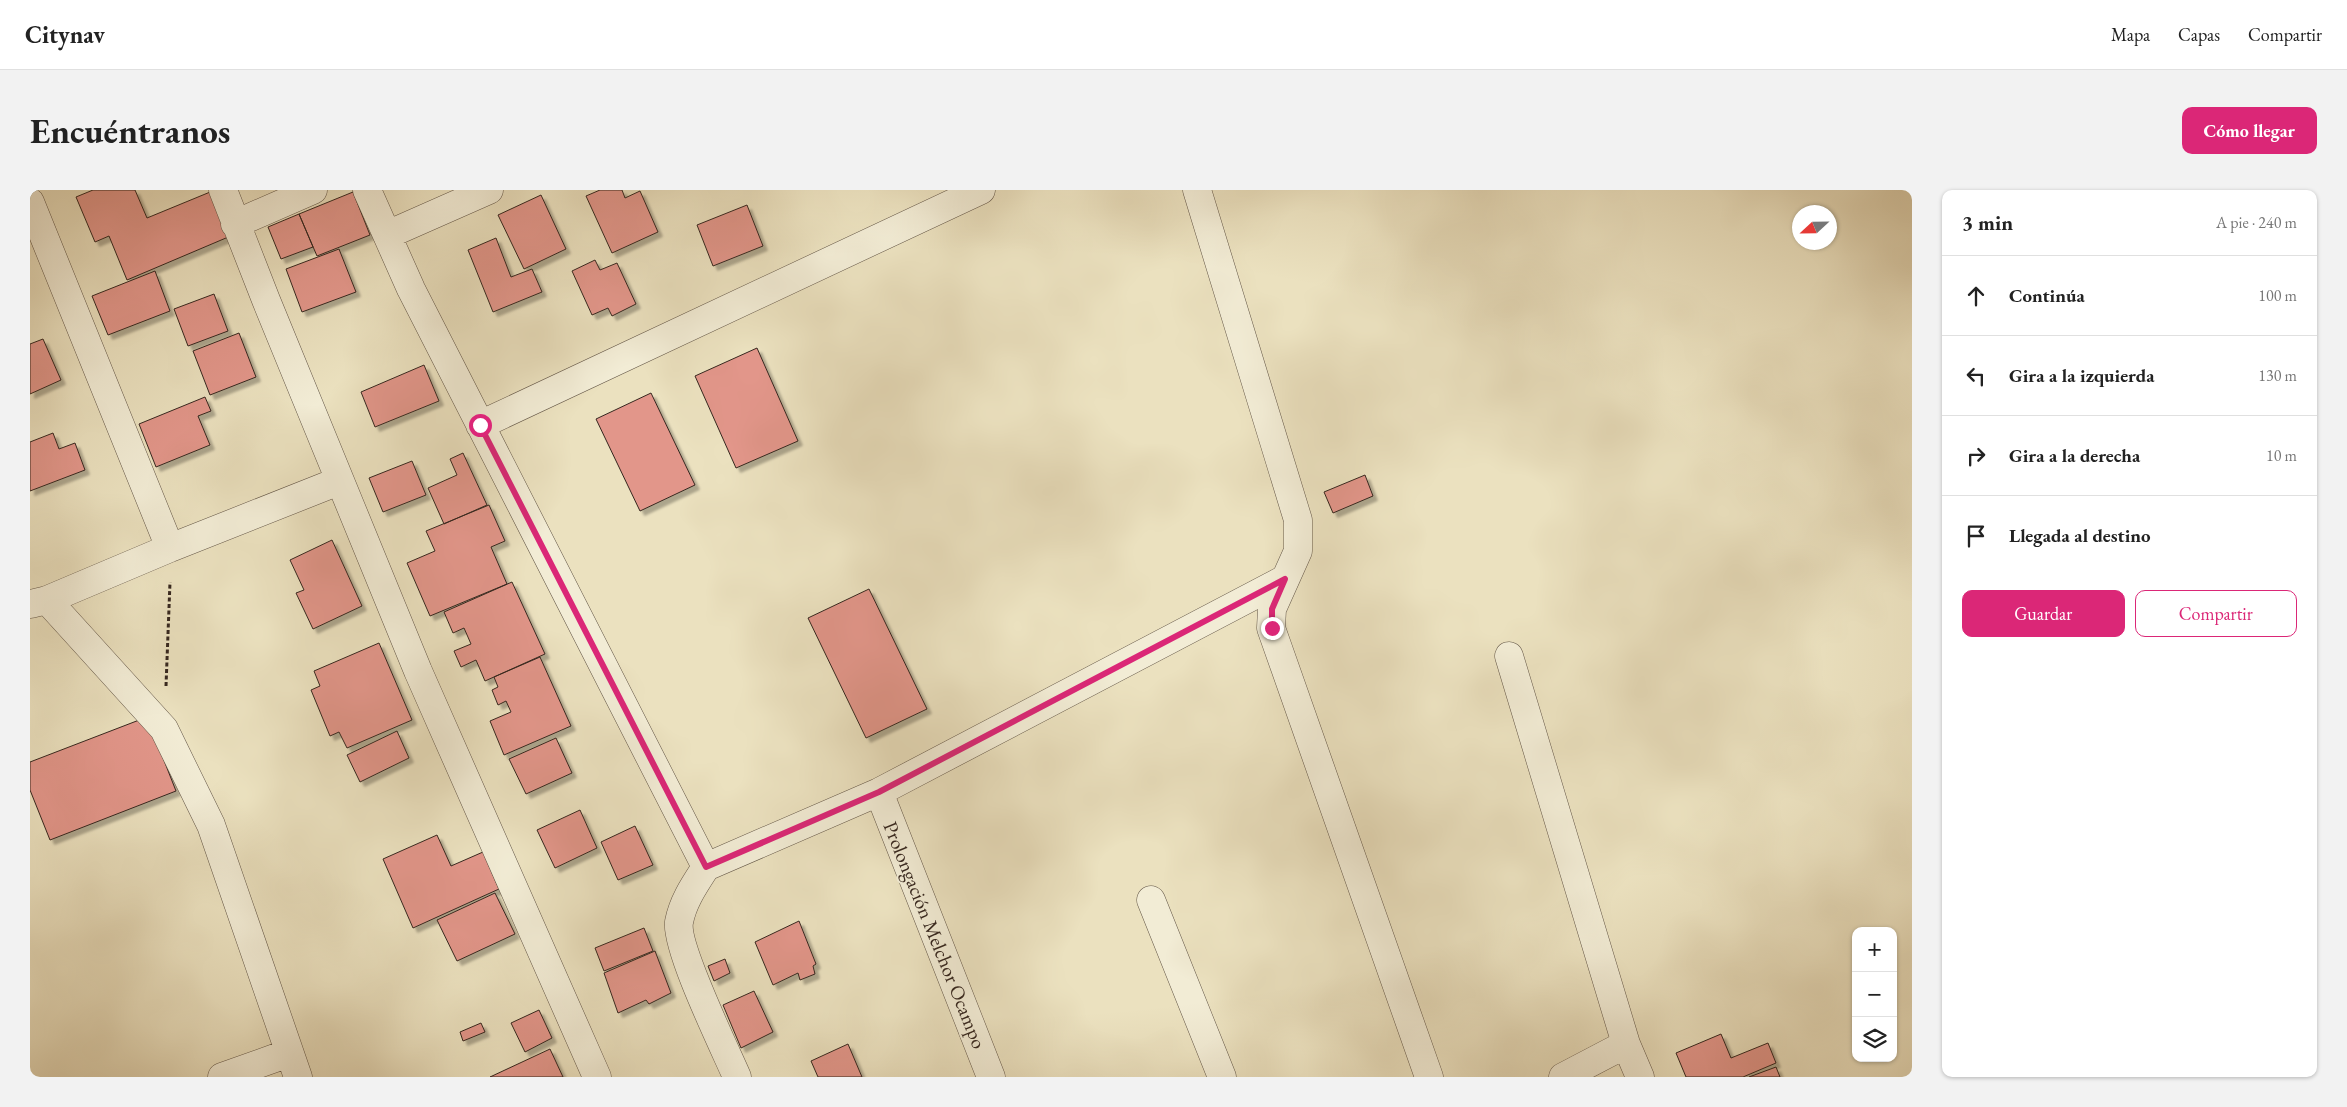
<!DOCTYPE html>
<html lang="es">
<head>
<meta charset="utf-8">
<style>
	body { margin:0; font-family:"EB Garamond",serif; background:#f2f2f2; color:#222 }
	.controls { position:absolute; right:15px; bottom:15px; display:grid; overflow:hidden; border-radius:10px; box-shadow:0 1px 4px #0004 }
	.controls button { width:45px; height:45px; display:grid; place-items:center; padding:0; border:0; border-bottom:1px solid #e0e0e0; background:#fff; color:#222; font:25px sans-serif }
	.compass { position:absolute; left:1762px; top:15px; width:45px; height:45px; border-radius:50%; background:#fff; box-shadow:0 1px 4px #0004; rotate:248deg }
	.stop { position:absolute; width:15px; height:15px; margin:-11px; border:4px solid #db2777; border-radius:50%; background:#fff }
	.stop.end { background:#db2777; border-color:#fff; box-shadow:0 1px 5px #0008 }
	.list { margin:0; padding:0; list-style:none }
	h2 { display:flex; justify-content:space-between; align-items:center; height:65px; margin:0; padding:0 20px; font-size:21px }
	h2 small { font-size:16px; font-weight:400; color:#767676 }
	.list li { display:grid; grid-template-columns:32px 1fr auto; gap:15px; align-items:center; box-sizing:border-box; height:80px; padding:0 20px; border-top:1px solid #e0e0e0 }
	.list b { display:block; font-size:19px; white-space:nowrap }
	.list em { font-size:16px; font-style:normal; color:#767676 }
	.actions { display:flex; gap:10px; padding:15px 20px }
	.actions a { flex:1; padding:11px 0; border:1px solid #db2777; border-radius:10px; text-align:center; font-size:18px; color:#db2777 }
	.actions .main { background:#db2777; color:#fff }
	.icon { flex:none; width:28px; height:28px; fill:none; stroke:currentColor; stroke-width:2; stroke-linecap:round; stroke-linejoin:round }
	.map { position:relative; flex:none; width:1882px; height:887px; overflow:hidden; border-radius:10px }
	header { display:flex; align-items:center; gap:30px; box-sizing:border-box; height:70px; padding:0 25px; background:#fff; border-bottom:1px solid #e0e0e0 }
	header strong { font-size:24px }
	nav { display:flex; gap:28px; margin-inline-start:auto; font-size:18px }
	.intro { display:flex; align-items:center; justify-content:space-between; box-sizing:border-box; height:120px; padding:0 30px }
	h1 { margin:0; font-size:35px }
	.button { padding:12px 22px; border-radius:10px; background:#db2777; color:#fff; font-size:18px; font-weight:700 }
	main { display:flex; gap:30px; padding:0 30px }
	aside { flex:1; background:#fff; border-radius:10px; box-shadow:0 1px 4px #0004 }
	.map>svg:first-child { display:block }
	.building { fill:#e2968a; stroke:#36271f; filter:url(#shadow) }
	.lines { fill:none; stroke-linecap:round; stroke-linejoin:round }
	.minor-casing { stroke:#635647; stroke-width:29 }
	.path { stroke:#36271f; stroke-width:3; stroke-dasharray:4 2.5; stroke-linecap:butt }
	.minor { stroke:#f2ecd5; stroke-width:28 }
	.route { stroke:#db2777; stroke-width:6 }
	.labels { text-anchor:middle; dominant-baseline:central; stroke-width:4; stroke-linejoin:round; paint-order:stroke }
	.street-label { font-size:20px; fill:#36271f; stroke:#f2ecd5 }
</style>
</head>
<body>
<header>
<strong>Citynav</strong>
<nav><a>Mapa</a><a>Capas</a><a>Compartir</a></nav>
</header>
<div class="intro"><h1>Encuéntranos</h1><a class="button">Cómo llegar</a></div>
<main>
<div class="map">
<svg width="1882" height="887" viewBox="0 0 1882 887">
	<defs>
		<filter id="shadow"><feDropShadow dx="4.5" dy="4.5" stdDeviation="1" flood-color="#0004"/></filter>
	</defs>
	<rect width="100%" height="100%" fill="#ebe1bf"/>
	<filter id="stains"><feTurbulence type="fractalNoise" baseFrequency=".004" numOctaves="4"/><feColorMatrix values="0 0 0 0 .2 0 0 0 0 .09 0 0 0 0 .02 0 0 0 .5 -.17"/></filter>
	<radialGradient id="worn" r=".72"><stop offset=".6" stop-color="#630" stop-opacity="0"/><stop offset="1" stop-color="#630" stop-opacity=".3"/></radialGradient>
	<path class="building" d="M63,0h42l12,28 68,-28 18,45 -106,45 -18,-44 -14,6 -19,-45z
		M570,0h22l3,8 15,-7 18,41 -46,21 -26,-57z
		M323,2l17,43 -53,21 -18,-42z
		M511,5l25,54 -42,20 -26,-54z
		M717,15l16,41 -50,20 -16,-41z
		M269,24l14,33 -32,12 -13,-32z
		M466,48l15,39 21,-8 10,23 -49,20 -25,-62z
		M309,59l17,43 -54,20 -16,-43z
		M565,70l5,10 17,-7 19,41 -24,12 -4,-8 -16,7 -20,-44z
		M125,81l15,40 -62,24 -16,-39z
		M184,104l14,37 -40,15 -14,-37z
		M209,143l17,44 -46,18 -17,-44z
		M13,149l18,41 -31,14v-50z
		M727,158l41,93 -62,27 -41,-92z
		M394,175l15,36 -64,26 -14,-35z
		M621,203l44,92 -55,26 -44,-92z
		M175,207l6,14 -13,5 12,29 -54,22 -17,-43z
		M23,243l6,16 16,-6 10,27 -55,21v-49z
		M433,263l24,52 -43,19 -16,-36 29,-13 -7,-16z
		M382,271l14,34 -43,17 -14,-34z
		M1335,285l8,21 -40,17 -9,-21z
		M459,315l16,36 -14,6 16,37 -77,32 -23,-53 28,-12 -9,-20z
		M302,350l30,66 -49,23 -17,-36 8,-3 -14,-30z
		M482,392l33,72 -60,27 -9,-21 -15,7 -7,-16 17,-7 -7,-16 -11,5 -9,-21z
		M839,399l58,120 -61,29 -58,-120z
		M349,453l33,77 -65,28 -8,-16 -9,4 -19,-46 9,-4 -6,-15z
		M510,467l31,69 -67,29 -14,-34 21,-9 -5,-11 -8,4 -6,-15 6,-3 -4,-10z
		M117,527l29,74 -126,49 -20,-50v-28z
		M367,541l12,27 -49,24 -13,-27z
		M526,548l16,35 -46,21 -17,-35z
		M550,620l17,38 -42,20 -18,-38z
		M605,636l18,39 -35,15 -17,-38z
		M407,645l14,31 32,-14 16,37 -86,39 -30,-69z
		M465,703l20,41 -58,27 -20,-41z
		M769,731l17,43 -3,2 2,8 -15,6 -2,-7 -25,12 -18,-43z
		M614,738l9,23 -49,20 -9,-23z
		M625,761l16,42 -22,11 -3,-4 -28,13 -14,-40z
		M695,769l5,14 -16,8 -6,-15z
		M724,801l19,41 -32,16 -18,-43z
		M509,820l13,28 -27,14 -14,-29z
		M451,833l4,9 -22,9 -3,-9z
		M1691,844l10,24 37,-15 8,20 -33,14h-57l-10,-24z
		M818,854l14,33h-44l-7,-16z
		M520,859l13,28h-73z
		M1746,877l4,10h-31z"/>
	<g class="lines">
		<g class="minor-casing">
			<path id="minor" d="M193,0l43,110 152,371 179,406
				M337,0l44,99 295,578c-11,17 -23,34 -27,55 -4,25 46,127 58,155
				M1167,0l101,330v31l-26,58 -1,19 158,449
				M0,12l140,346
				M205,34l78,-34
				M357,45l102,-45
				M450,235l501,-235
				M17,410l117,129 47,96 87,252
				M1,414l16,-4 123,-52 169,-67
				M1479,466l117,388 14,33
				M849,602l112,285
				M676,677l173,-75 406,-213
				M1121,710l71,177
				M192,887l67,-24
				M1533,887l63,-33"/>
		</g>
		<path class="path" d="M136,496l4,-104"/>
		<use href="#minor" class="minor"/>
	</g>
	<g class="lines">
		<path class="route" d="M450,235l226,442 173,-75 406,-213 -13,30v19"/>
	</g>
	<g class="labels">
		<g class="street-label">
			<text transform="translate(905 745) rotate(68)">Prolongación Melchor Ocampo</text>
		</g>
	</g>
	<rect width="100%" height="100%" filter="url(#stains)"/>
	<rect width="100%" height="100%" fill="url(#worn)"/>
</svg>
<div class="controls">
<button>+</button>
<button>−</button>
<button><svg class="icon" aria-label="layers" viewBox="0 0 24 24"><path d="M12 4l9 5-9 5-9-5zM3 14l9 5 9-5"/></svg></button>
</div>
<svg class="compass" viewBox="-18 -18 36 36"><path d="M0-13l5 13h-10z" fill="#e53935"/><path d="M0 13l5-13h-10z" fill="#767676"/></svg>
<div class="stop" style="left:450px;top:235px"></div>
<div class="stop end" style="left:1242px;top:438px"></div>
</div>
<aside>
<h2>3 min<small>A pie · 240 m</small></h2>
<ul class="list">
<li><svg class="icon" aria-label="ahead" viewBox="0 0 24 24"><path d="M12 20V5M6 11l6-6 6 6"/></svg><div><b>Continúa</b></div><em>100 m</em></li>
<li><svg class="icon" aria-label="left" viewBox="0 0 24 24"><path d="M17 20v-9H6M10 6l-5 5 5 5"/></svg><div><b>Gira a la izquierda</b></div><em>130 m</em></li>
<li><svg class="icon" aria-label="right" viewBox="0 0 24 24"><path d="M7 20v-9h11M14 6l5 5-5 5"/></svg><div><b>Gira a la derecha</b></div><em>10 m</em></li>
<li><svg class="icon" aria-label="arrive" viewBox="0 0 24 24"><path d="M6 21V4h12l-3 4 3 4H6"/></svg><div><b>Llegada al destino</b></div></li>
</ul>
<div class="actions"><a class="main">Guardar</a><a>Compartir</a></div>
</aside>
</main>
</body>
</html>
